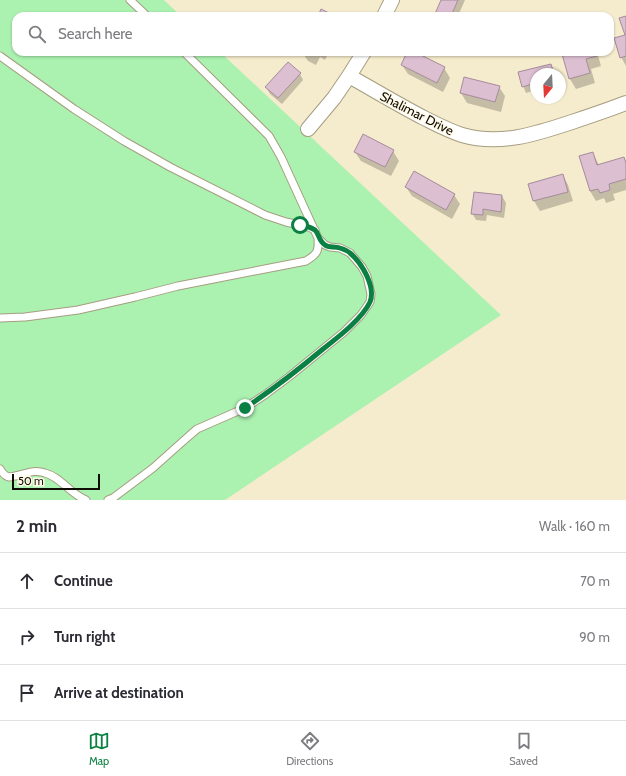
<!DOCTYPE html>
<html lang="en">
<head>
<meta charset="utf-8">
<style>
	body { margin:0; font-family:Cabin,sans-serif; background:#f7f7f7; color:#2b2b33 }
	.compass { position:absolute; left:530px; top:68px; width:36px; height:36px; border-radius:50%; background:#fff; box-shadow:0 1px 3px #0004; rotate:198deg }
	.scale { position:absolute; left:12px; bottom:10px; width:88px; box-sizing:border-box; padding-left:4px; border:2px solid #100d04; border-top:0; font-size:11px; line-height:14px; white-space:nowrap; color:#100d04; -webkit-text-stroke:3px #fff9e7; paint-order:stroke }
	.stop { position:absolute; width:12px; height:12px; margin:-9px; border:3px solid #0b8043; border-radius:50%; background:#fff }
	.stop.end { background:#0b8043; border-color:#fff; box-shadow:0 1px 4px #0008 }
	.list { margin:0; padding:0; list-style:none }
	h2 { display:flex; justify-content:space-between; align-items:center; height:52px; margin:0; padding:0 16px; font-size:17px }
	h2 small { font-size:13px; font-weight:400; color:#7c7c81 }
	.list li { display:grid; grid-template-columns:26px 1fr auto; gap:12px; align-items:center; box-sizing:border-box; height:56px; padding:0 16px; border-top:1px solid #e1e1e2 }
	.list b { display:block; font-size:15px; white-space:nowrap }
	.list em { font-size:13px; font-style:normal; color:#7c7c81 }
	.icon { flex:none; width:22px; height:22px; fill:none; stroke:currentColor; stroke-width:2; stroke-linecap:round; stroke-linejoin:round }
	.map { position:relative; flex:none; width:626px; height:500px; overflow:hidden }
	.search { position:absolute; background:#fff; box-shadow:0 1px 3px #0004; left:12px; right:12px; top:12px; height:44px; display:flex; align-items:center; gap:10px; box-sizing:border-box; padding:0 14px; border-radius:12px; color:#7c7c81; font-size:15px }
	.sheet { height:220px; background:#fff }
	nav { display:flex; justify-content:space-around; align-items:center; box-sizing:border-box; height:56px; border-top:1px solid #e1e1e2; background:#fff; font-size:11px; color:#7c7c81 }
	nav a { display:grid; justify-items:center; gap:2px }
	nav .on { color:#0b8043 }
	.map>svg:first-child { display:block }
	.grass { fill:#abf1b0 }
	.shadow { fill:#0003 }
	.building { fill:#dcbfd1; stroke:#a68b9d }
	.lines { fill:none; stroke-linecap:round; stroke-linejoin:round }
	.service-casing { stroke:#a69d81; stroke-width:9 }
	.minor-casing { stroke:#a69d81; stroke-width:16 }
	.service { stroke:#fff; stroke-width:7 }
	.minor { stroke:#fff; stroke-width:14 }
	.route { stroke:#0b8043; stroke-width:5 }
	.labels { text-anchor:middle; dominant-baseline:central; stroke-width:3; stroke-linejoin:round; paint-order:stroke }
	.street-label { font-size:13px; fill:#100d04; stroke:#fff9e7 }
</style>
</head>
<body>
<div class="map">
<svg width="626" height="500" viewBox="0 0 626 500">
	<rect width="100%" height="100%" fill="#f5eccd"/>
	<path class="grass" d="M0,0h164l17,16h-165v36h204l281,263 -276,185h-225z"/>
	<path class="shadow" d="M442,0h23l-7,16h-22z
		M626,36v30l-5,-9z
		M302,52h27l-4,8 -5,-3 -4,8 -8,-4z
		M408,52h5l31,16 6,10 -7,14 -35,-18 -6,-9z
		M572,52h25l4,14 -10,3 4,14 -19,6 -6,-10 -7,-24z
		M551,65l4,9h-19v16l-10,3 -3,-7 -4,-14z
		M300,74l3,6 -21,24 -12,-10 -4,-7z
		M499,87l6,9 -4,16 -34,-9 -6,-10z
		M393,151l6,10 -8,15 -30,-15 -6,-9z
		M593,153l6,12 24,-7 3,4v28l-13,4 2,6 -9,3 -2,-5 -8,3 -6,-10 -10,-34z
		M563,175l5,10 5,16 -33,10 -6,-10 -5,-16z
		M406,187l48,8 6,9 -8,15 -40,-23z
		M502,196l4,7 -2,15 -17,-3 -1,6 -10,-1 -4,-7z"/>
	<path class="building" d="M441,0h17l-7,16h-17z
		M321,9l14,7h-17z
		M626,16v40l-6,2 -6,-20 11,-3 -6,-17z
		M407,52h8l30,15 -8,16 -36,-18z
		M568,52h27l2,4 -11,3 4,14 -21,6 -7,-25z
		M288,62l13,11 -23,25 -13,-11z
		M551,64l3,10h-18v9l-14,4 -4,-15z
		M464,77l36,9 -5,16 -35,-9z
		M363,134l31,16 -9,17 -31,-15z
		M593,152l4,13 27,-8 2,6v16l-17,5 1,6 -10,3 -2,-4 -8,2 -11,-35z
		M414,171l41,23 -9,16 -41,-23z
		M563,174l5,18 -35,9 -5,-17z
		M474,192l28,3 -1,17 -18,-3v6l-12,-1z"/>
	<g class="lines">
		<g class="service-casing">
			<path id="service" d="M130,0l17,16
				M0,56l74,53 50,32 46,26 95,48 21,7 23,5 6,3
				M0,318l25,-1 53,-7 57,-13 43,-11 128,-25c11,-7 13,-9 12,-23l-37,-81 -12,-21 -85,-84
				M0,469c2,3 4,7 9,8 2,0 4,-1 6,-1 11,-2 18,-7 30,-3 16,4 25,21 41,27
				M108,500l5,-2 40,-30 28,-25 16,-14 48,-21 21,-14 24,-18 54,-44 17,-17 9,-13 1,-8 -4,-18 -5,-9 -12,-14 -10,-5 -10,-1 -5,-2 -7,-7"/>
		</g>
		<g class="minor-casing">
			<path id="minor" d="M384,16l8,-16
				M349,76c25,14 50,29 75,42 12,6 25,13 38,17 38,11 74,-1 110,-13 18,-6 36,-12 54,-19
				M308,129l26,-31 15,-22 15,-24"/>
		</g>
		<use href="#service" class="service"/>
		<use href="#minor" class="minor"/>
	</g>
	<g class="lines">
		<path class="route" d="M245,408c27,-18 53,-38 78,-59 14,-11 39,-30 47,-47 6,-15 -8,-39 -20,-49 -2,-2 -7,-4 -10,-5 -5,-2 -11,0 -15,-3 -6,-4 -6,-11 -10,-15 -4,-3 -10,-4 -15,-5"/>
	</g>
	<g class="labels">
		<g class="street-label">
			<text transform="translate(417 113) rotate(27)">Shalimar Drive</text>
		</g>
	</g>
</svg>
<svg class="compass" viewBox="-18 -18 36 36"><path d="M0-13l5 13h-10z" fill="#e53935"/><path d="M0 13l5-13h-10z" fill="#7c7c81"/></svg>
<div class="scale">50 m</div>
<div class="stop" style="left:300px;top:225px"></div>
<div class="stop end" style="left:245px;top:408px"></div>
<div class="search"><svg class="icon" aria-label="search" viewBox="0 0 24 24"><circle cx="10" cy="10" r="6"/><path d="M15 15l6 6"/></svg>Search here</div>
</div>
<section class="sheet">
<h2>2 min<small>Walk · 160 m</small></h2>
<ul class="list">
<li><svg class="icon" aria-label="ahead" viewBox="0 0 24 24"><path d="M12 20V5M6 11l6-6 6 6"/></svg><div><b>Continue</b></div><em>70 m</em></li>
<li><svg class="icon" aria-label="right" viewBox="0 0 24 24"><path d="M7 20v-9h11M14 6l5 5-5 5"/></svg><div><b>Turn right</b></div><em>90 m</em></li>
<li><svg class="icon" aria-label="arrive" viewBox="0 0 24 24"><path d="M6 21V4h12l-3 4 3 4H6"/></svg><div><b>Arrive at destination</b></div></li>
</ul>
</section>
<nav>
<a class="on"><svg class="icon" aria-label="map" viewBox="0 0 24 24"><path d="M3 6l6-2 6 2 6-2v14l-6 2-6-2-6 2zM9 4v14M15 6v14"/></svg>Map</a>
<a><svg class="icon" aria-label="directions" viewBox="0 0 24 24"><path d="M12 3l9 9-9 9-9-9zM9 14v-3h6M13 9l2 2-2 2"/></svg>Directions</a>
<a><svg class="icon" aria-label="saved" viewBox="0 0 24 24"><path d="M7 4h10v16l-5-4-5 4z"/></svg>Saved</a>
</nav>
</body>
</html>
